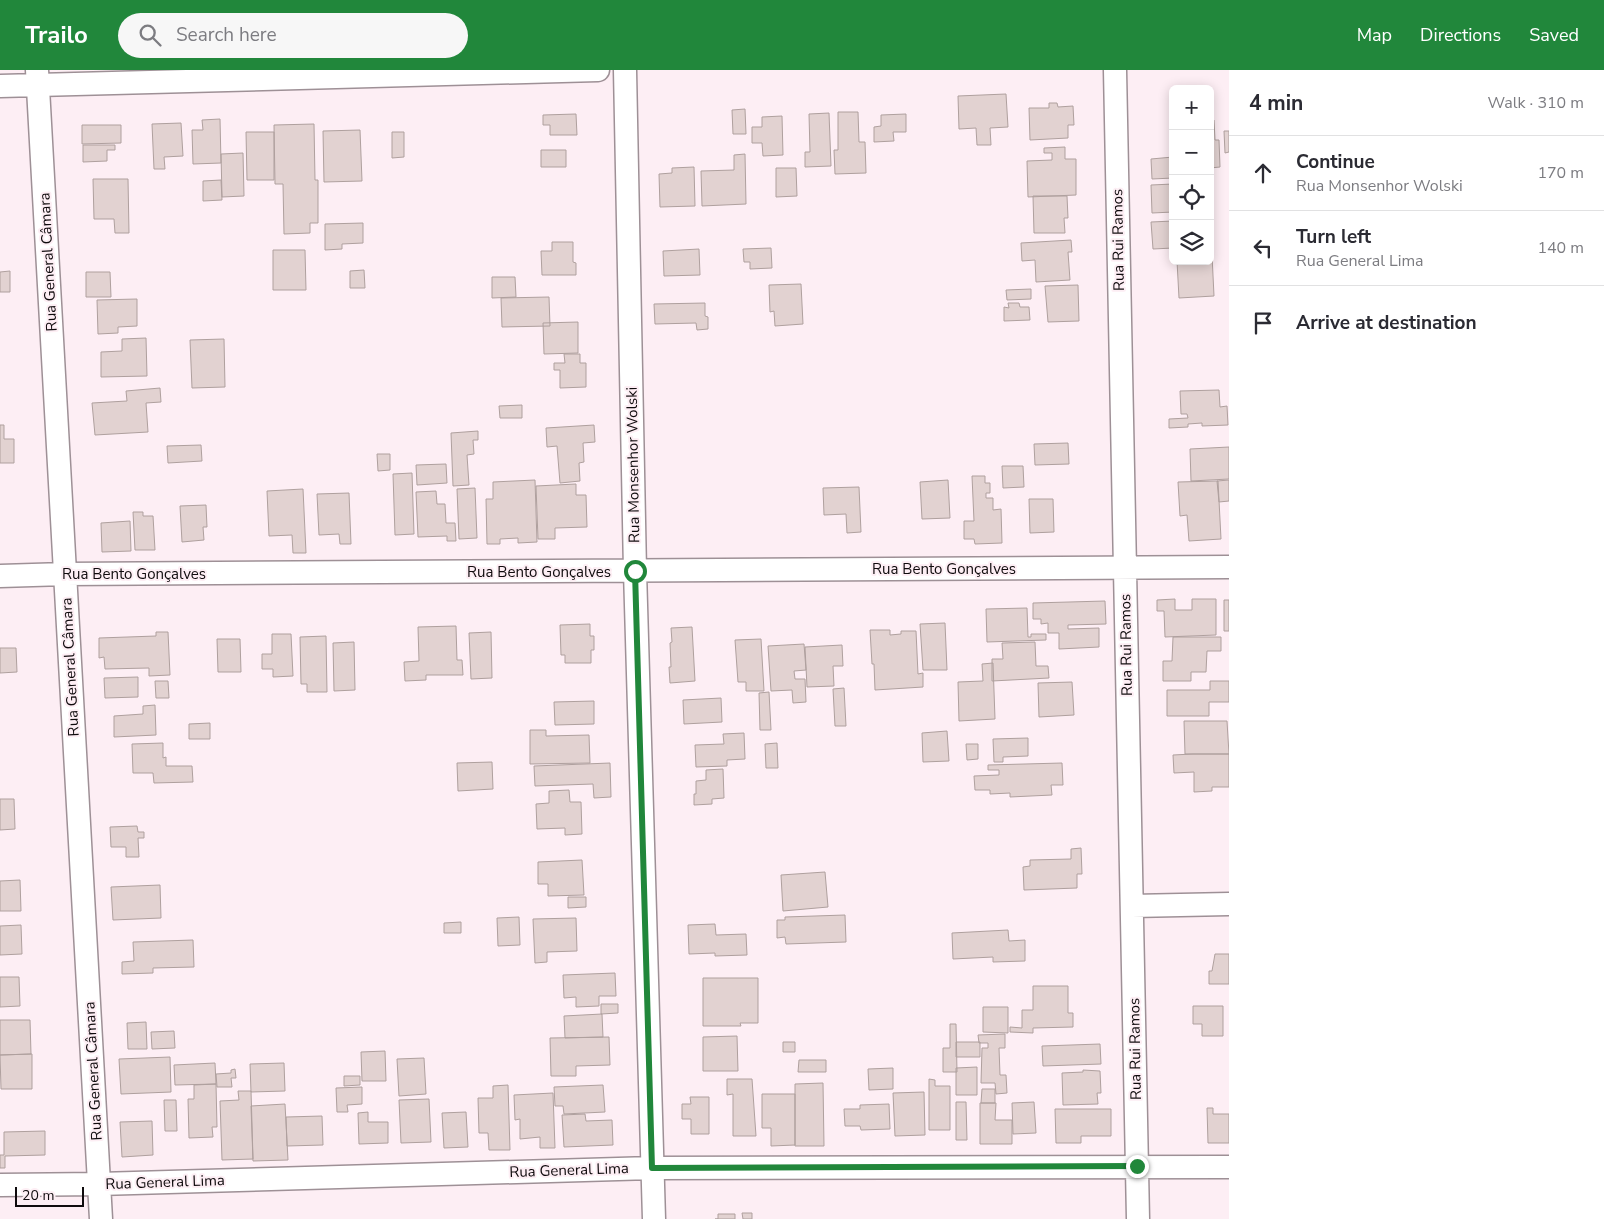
<!DOCTYPE html>
<html lang="en">
<head>
<meta charset="utf-8">
<style>
	body { margin:0; font-family:"Nunito Sans",sans-serif; background:#f7f7f7; color:#2b2b33 }
	.controls { position:absolute; right:15px; top:15px; display:grid; overflow:hidden; border-radius:8px; box-shadow:0 2px 12px #0003 }
	.controls button { width:45px; height:45px; display:grid; place-items:center; padding:0; border:0; border-bottom:1px solid #e1e1e2; background:#fff; color:#2b2b33; font:25px sans-serif }
	.scale { position:absolute; left:15px; bottom:12px; width:69px; box-sizing:border-box; padding-left:5px; border:2px solid #0f0b0d; border-top:0; font-size:14px; line-height:18px; white-space:nowrap; color:#0f0b0d; -webkit-text-stroke:4px #fdeef4; paint-order:stroke }
	.stop { position:absolute; width:15px; height:15px; margin:-11px; border:4px solid #21873b; border-radius:50%; background:#fff }
	.stop.end { background:#21873b; border-color:#fff; box-shadow:0 1px 5px #0008 }
	.list { margin:0; padding:0; list-style:none }
	h2 { display:flex; justify-content:space-between; align-items:center; height:65px; margin:0; padding:0 20px; font-size:21px }
	h2 small { font-size:16px; font-weight:400; color:#7c7c81 }
	.list li { display:grid; grid-template-columns:32px 1fr auto; gap:15px; align-items:center; box-sizing:border-box; height:75px; padding:0 20px; border-top:1px solid #e1e1e2 }
	.list b { display:block; font-size:19px; white-space:nowrap }
	.list p { margin:0; font-size:16px; white-space:nowrap; color:#7c7c81 }
	.list em { font-size:16px; font-style:normal; color:#7c7c81 }
	.icon { flex:none; width:28px; height:28px; fill:none; stroke:currentColor; stroke-width:2; stroke-linecap:round; stroke-linejoin:round }
	.map { position:relative; flex:none; width:1229px; height:1149px; overflow:hidden }
	header { display:flex; align-items:center; gap:30px; box-sizing:border-box; height:70px; padding:0 25px; background:#21873b; color:#fff }
	header strong { font-size:24px }
	nav { display:flex; gap:28px; margin-inline-start:auto; font-size:18px }
	.search { width:350px; height:45px; background:#f7f7f7; display:flex; align-items:center; gap:12px; box-sizing:border-box; padding:0 18px; border-radius:28px; color:#7c7c81; font-size:19px }
	main { display:flex }
	aside { flex:1; background:#fff }
	.map>svg:first-child { display:block }
	.building { fill:#e2d2d1; stroke:#afa09e }
	.lines { fill:none; stroke-linecap:round; stroke-linejoin:round }
	.street-casing { stroke:#9e9096; stroke-width:25 }
	.street { stroke:#fff; stroke-width:22 }
	.route { stroke:#21873b; stroke-width:6 }
	.labels { text-anchor:middle; dominant-baseline:central; stroke-width:4; stroke-linejoin:round; paint-order:stroke }
	.street-label { font-size:15px; fill:#0f0b0d; stroke:#fdeef4 }
</style>
</head>
<body>
<header>
<strong>Trailo</strong>
<div class="search"><svg class="icon" aria-label="search" viewBox="0 0 24 24"><circle cx="10" cy="10" r="6"/><path d="M15 15l6 6"/></svg>Search here</div>
<nav><a>Map</a><a>Directions</a><a>Saved</a></nav>
</header>
<main>
<div class="map">
<svg width="1229" height="1149" viewBox="0 0 1229 1149">
	<rect width="100%" height="100%" fill="#fdeef4"/>
	<path class="building" d="M1006,24l2,33 -18,1 1,17h-14l-1,-17 -17,1 -1,-33z
		M1049,33h8l1,4 15,-1 1,19h-6v13l-38,2 -1,-32h20z
		M745,39l1,25h-13l-1,-24z
		M838,42h20l1,30h6l1,31 -31,1 -1,-24h4z
		M829,43l2,53 -26,1v-15h5l-1,-38z
		M576,44l1,21h-27v-10h-7v-10z
		M906,44v18h-13l1,9 -20,1v-15l7,-1v-11z
		M782,46l1,39 -20,1 -1,-13h-10v-16h10v-10z
		M220,49l1,44 -28,1 -1,-34h11l-1,-10z
		M1210,50h4l1,20h4l1,27 -10,1z
		M181,53l2,33 -19,1 1,12h-11l-2,-45z
		M314,54l1,56h3v43h-8v10l-26,1 -1,-50h-8l-1,-59z
		M82,55h39v18l-39,1z
		M360,60l2,51 -38,1 -1,-51z
		M1224,61h5v21l-4,1z
		M246,62h28v48h-27z
		M392,62h12v25l-12,1z
		M83,75h32v5h-8v11l-24,1z
		M1065,77v12h11v36l-48,2 -1,-36 25,-1v-7h-8v-5z
		M541,80h25v17h-25z
		M243,83l1,43 -22,1 -1,-43z
		M745,84l1,50 -44,2 -1,-35 33,-1v-15z
		M1173,87v21l-21,1 -1,-20z
		M694,97l1,39 -35,1 -1,-33 13,-1v-5z
		M776,98h20l1,28 -21,1z
		M93,109h35l1,54h-14l-1,-14h-20z
		M221,110l1,20 -19,1v-20z
		M1173,114v28l-21,1 -1,-28z
		M1033,126h34l1,22h-4l1,15h-31z
		M1173,151v27l-20,1 -2,-27z
		M363,153v20l-21,1v5l-17,1v-26z
		M1071,170l1,12h-4l2,28 -34,2 -1,-22 -13,1 -1,-18z
		M552,172h21v20l3,1v12h-34l-1,-24h11z
		M771,178l1,20 -22,1v-7h-6l-1,-13z
		M699,179l1,26 -36,1 -1,-25z
		M273,180h32l1,40h-33z
		M1210,185h2l2,41 -35,2 -2,-37h33z
		M364,200l1,18h-15v-17z
		M10,201v21h-10v-20z
		M86,202h24l1,25h-25z
		M492,207h23l1,20 -24,1z
		M801,214l2,40 -28,2 -1,-15 -4,1 -1,-27z
		M1078,215l1,36 -31,1 -3,-36z
		M1031,219v10l-24,1 -1,-10z
		M549,227l1,29 -48,1 -1,-29z
		M137,229v27l-19,1v6l-20,1 -1,-34z
		M705,233v13l3,1v12l-11,1 -1,-7 -41,1 -1,-20z
		M1008,233h11l1,4h9l1,13 -26,1v-14l5,1z
		M578,252v31l-34,1 -1,-31z
		M146,268l1,38 -46,1v-25l21,-1v-12z
		M224,269l1,48 -33,1 -2,-48z
		M564,284h16v9h6v24l-26,1v-18h-6v-7h11z
		M160,318l1,14 -15,1 2,29 -53,3 -3,-32 35,-2 -1,-10z
		M1219,320l1,17 7,-1 1,19 -26,1v-3l-14,1v3l-19,1v-9l19,-1 -1,-4h-6l-1,-23z
		M522,335v13h-22l-1,-12z
		M0,355h4v14h10v24h-14z
		M594,355l1,17 -12,1 1,19 -5,1 1,18 -20,2 -3,-37 -10,1 -1,-19z
		M478,361v9h-5l1,14 -7,1 2,30 -16,1 -2,-53z
		M1068,373l1,21 -34,1 -1,-21z
		M201,375l1,16 -34,2 -1,-17z
		M1229,377v32l-38,2 -1,-32z
		M377,384h13v16l-12,1z
		M446,394l1,19 -30,2 -1,-20z
		M1002,396h21l1,21 -21,1z
		M412,403l2,61 -19,1 -2,-61z
		M972,406h13v7h5v10h-4v5h7v12l8,-1 1,34 -27,1 -1,-5h-10v-18h10z
		M535,410l2,62 -19,1v-5l-18,1v5h-13l-1,-45h7v-17z
		M948,410l2,38 -28,1 -2,-37z
		M1229,410v21l-10,1 -2,-21z
		M1218,411l3,58 -32,2 -2,-26 -7,1 -2,-34z
		M576,414v11h10l1,32 -32,1v11h-17l-2,-53z
		M859,417l2,45 -14,1 -1,-19 -22,1 -1,-27z
		M475,418l2,50 -18,1 -2,-50z
		M303,419l3,64h-13l-1,-18 -23,1 -2,-45z
		M436,421l1,13h8l1,19h9l1,18h-9v-5l-29,1 -2,-45z
		M349,423l2,51h-11l-1,-10 -20,1 -2,-41z
		M1029,429h24l1,33 -24,1z
		M206,435l1,22h-4l1,13 -22,2 -2,-36z
		M133,442h10v4h10l2,34h-20z
		M130,451l1,30 -29,1 -1,-29z
		M1175,529v11h17v-11h24v36l-51,2 -1,-26h-7v-11z
		M1224,530h5v31h-5z
		M1105,531l1,23 -38,1v4l31,-1v19l-40,2v-16h-11v-10l-7,1v-5h-8v-16z
		M1027,538l1,29h3v-3h15v6l-59,2 -1,-33z
		M945,553l2,47h-24l-3,-46z
		M590,554v12h4v14h-3v13h-26v-8h-4l-1,-30z
		M456,556l1,34h5l1,15h-37v5l-21,1 -1,-19 15,-1 -1,-34z
		M692,557l3,54 -25,2 -1,-16h2l-1,-24 2,-1 -1,-14z
		M870,560h20v5l11,-1v-3h15l2,43 5,-1v14l-48,3 -1,-26h-2z
		M156,562h12l2,43 -21,1v-8l-44,1 -1,-12 -5,1v-20l57,-2z
		M491,562l1,46 -21,1 -2,-46z
		M272,564h19l2,42 -20,1v-8h-11v-15h10z
		M326,566l1,56h-20v-8h-6l-1,-47z
		M1173,567h48v14h-14l-1,21h-15v9h-28v-20h9z
		M217,569h23l1,33h-23z
		M761,569l3,52h-18v-9h-8l-3,-42z
		M354,572l1,48 -21,1 -1,-48z
		M1035,572l1,24h12l1,12 -57,3v-22h11l-1,-16z
		M804,574l2,26 -12,1 1,8h10l1,23 -13,1 -1,-13 -21,1 -3,-45z
		M842,575l1,21h-10l1,20 -27,1 -2,-40z
		M0,578h16l1,24 -17,1z
		M993,593l2,56 -36,2 -1,-39 25,-1 -1,-17z
		M138,607v20l-33,1 -1,-20z
		M155,611h13l1,17h-13z
		M1210,611h19v21h-20v14h-42v-26h43z
		M1072,612l2,33 -35,2 -1,-34z
		M844,618l2,38h-11l-2,-37z
		M769,622l2,38h-11l-1,-37z
		M721,628l1,24 -38,2 -1,-24z
		M594,631v23l-39,1 -1,-23z
		M155,635l1,30 -42,2v-21l29,-2v-8z
		M1184,651h43l2,33h-44z
		M210,653v16h-21v-15z
		M530,660h16v6l43,-1 1,28 -60,1z
		M947,661l2,30 -26,1 -1,-29z
		M744,663l1,26 -18,1v6l-31,1 -1,-22 29,-1 -1,-10z
		M1028,668v18l-25,1v5h-9l-1,-23z
		M163,673v15l3,-1v9h26l1,16 -39,1 -1,-10h-20l-1,-29z
		M777,673l1,25h-12l-1,-24z
		M966,674h12v15l-11,1z
		M1193,684h36v33h-17v4l-18,1v-20l-20,1 -1,-18z
		M492,692l1,27 -35,2 -1,-28z
		M610,693l1,34 -17,1 -1,-14 -58,2 -1,-20z
		M1062,693l1,22h-12l1,10 -42,2v-4l-20,1v-4h-15l-1,-14 25,-1v-5h-11v-5z
		M723,699l1,29 -12,1v5l-18,1v-11h2v-13l10,-1v-10z
		M569,720l1,12h11l1,32 -17,1v-7l-28,1 -1,-25 13,-1v-12z
		M0,729h14l1,30 -15,1z
		M137,756l1,6h6v6h-6l1,19h-13v-10h-15l-1,-20z
		M1081,778l1,26h-5v14l-53,2 -1,-23 7,-1v-6l41,-1v-10z
		M582,790l2,35 -36,1v-12h-10v-22z
		M825,802l3,35 -45,4 -2,-36z
		M20,810l1,31h-21v-30z
		M160,815l1,33 -48,2 -2,-33z
		M568,827h18v10l-18,1z
		M845,845l1,27 -60,2 -1,-7 -8,1v-18h8v-3z
		M519,847l1,28 -22,1 -1,-28z
		M576,848l1,33 -30,1v10l-12,1 -2,-44z
		M461,852v11h-17v-10z
		M715,854l1,11 30,-1 1,21 -32,1v-3l-26,1 -1,-29z
		M21,855l1,29 -22,1v-29z
		M1008,860l1,11 16,-1v21l-32,1v-5l-40,2 -1,-26z
		M193,870l1,27 -41,1v5l-31,1v-12l12,-1 -1,-19z
		M1215,884h14v30h-20v-13h3z
		M615,903l1,23h-17v10l-23,1v-10l-12,1 -1,-23z
		M0,907h19l1,29 -20,1z
		M703,908h55v45h-18l1,3h-38z
		M1033,916h35v27h5v14l-40,1v5l-23,-1v-5l12,1v-18h11z
		M601,934h17v9l-17,1z
		M1193,936h30v30h-21v-12h-9z
		M983,937h25v26l-25,-1z
		M602,944l1,23 -38,1 -1,-22z
		M0,950h30l1,34 -31,1z
		M146,952l1,27h-19l-1,-26z
		M950,954h6l1,48h-14v-24h7z
		M174,961l1,17 -23,1 -1,-17z
		M1005,964v14h-6l1,27h6l1,18 -11,1 -1,-11h-14l1,-35h6v-5h-9l-1,-8z
		M737,966l1,35h-35v-34z
		M609,967l1,28 -34,1v10h-25l-1,-38z
		M783,972h12v10h-12z
		M956,972h24v15h-24z
		M1100,974l1,20 -58,2 -1,-20z
		M385,981l1,30h-24l-1,-29z
		M32,984v35h-31l-1,-34z
		M170,987l1,35 -50,2 -2,-35z
		M424,988l2,36 -27,2 -2,-37z
		M799,990h27v12h-28z
		M215,993l1,21 -41,1 -1,-20z
		M284,993l1,28 -34,1 -1,-28z
		M977,997v28h-21v-27z
		M893,998v21l-24,1 -1,-21z
		M235,999l1,9h-5l1,9h-15l-1,-13 15,-1v-3z
		M1083,1000l17,1 1,22h-4l1,11 -35,1 -1,-32 21,-1z
		M344,1006h16v9l-16,1z
		M727,1009h25l4,57h-23v-42l-6,1z
		M929,1009l6,1v6h15v44h-21z
		M823,1013l1,63h-29v-62z
		M216,1014l1,43h-5l1,10 -24,1 -1,-39h6v-14z
		M508,1015l2,65h-21l-1,-17h-9l-1,-35h15v-12z
		M603,1015l2,27 -41,2 -1,-8h-8l-1,-19z
		M362,1017v17l-15,1 1,7h-11l-1,-24z
		M982,1019h13v14h-14z
		M238,1021h13l2,68 -31,1 -2,-59 19,-1z
		M924,1022l1,43 -30,1 -2,-43z
		M553,1023l2,55h-15v-11l-20,2v-20l-5,1 -1,-25z
		M762,1024h33v51l-24,1v-18h-9z
		M690,1027h19v37h-18v-15h-9v-15h9z
		M429,1029l2,43 -30,1 -2,-43z
		M164,1030h12l1,31h-12z
		M956,1032h10l1,38h-11z
		M1034,1032l2,31 -23,1 -1,-31z
		M980,1033h16l-1,17h17v24h-32z
		M285,1034l3,56 -35,1 -2,-55z
		M889,1034l1,25 -29,1 -1,-4h-15l-1,-17h16v-4z
		M1207,1038h6v6h16v29h-21z
		M1055,1039h56v27h-30v7h-25z
		M368,1042v10h20v21l-29,1 -1,-31z
		M466,1042l2,35 -24,1 -2,-35z
		M585,1044l1,7 26,-1 1,25 -49,2 -2,-32z
		M322,1046l1,29 -36,1 -1,-29z
		M152,1051l1,34 -31,2 -2,-35z
		M45,1061v24l-40,1v12h-5v-13h4v-23z
		M742,1143h10v6h-9z
		M718,1144h17v5h-20h3z"/>
	<g class="lines">
		<g class="street-casing">
			<path id="street" d="M37,0l64,1149
				M625,0l10,501 19,648
				M1115,0l23,1149
				M0,16l598,-16
				M0,506l65,-2 1164,-7
				M1132,836l97,-2
				M0,1115l99,-1 553,-16 577,-1"/>
		</g>
		<use href="#street" class="street"/>
	</g>
	<g class="lines">
		<path class="route" d="M635,501l17,597 485,-2"/>
	</g>
	<g class="labels">
		<g class="street-label">
			<text transform="translate(1118 170) rotate(-91)">Rua Rui Ramos</text>
			<text transform="translate(48 192) rotate(-93)">Rua General Câmara</text>
			<text transform="translate(633 395) rotate(-91)">Rua Monsenhor Wolski</text>
			<text x="944" y="499">Rua Bento Gonçalves</text>
			<text x="539" y="502">Rua Bento Gonçalves</text>
			<text x="134" y="504">Rua Bento Gonçalves</text>
			<text transform="translate(1126 575) rotate(-91)">Rua Rui Ramos</text>
			<text transform="translate(70 597) rotate(-93)">Rua General Câmara</text>
			<text transform="translate(1135 979) rotate(-91)">Rua Rui Ramos</text>
			<text transform="translate(93 1001) rotate(-93)">Rua General Câmara</text>
			<text transform="translate(569 1100) rotate(-2)">Rua General Lima</text>
			<text transform="translate(165 1112) rotate(-2)">Rua General Lima</text>
		</g>
	</g>
</svg>
<div class="controls">
<button>+</button>
<button>−</button>
<button><svg class="icon" aria-label="locate" viewBox="0 0 24 24"><circle cx="12" cy="12" r="6"/><path d="M12 2v4M12 18v4M2 12h4M18 12h4"/></svg></button>
<button><svg class="icon" aria-label="layers" viewBox="0 0 24 24"><path d="M12 4l9 5-9 5-9-5zM3 14l9 5 9-5"/></svg></button>
</div>
<div class="scale">20 m</div>
<div class="stop" style="left:635px;top:501px"></div>
<div class="stop end" style="left:1137px;top:1096px"></div>
</div>
<aside>
<h2>4 min<small>Walk · 310 m</small></h2>
<ul class="list">
<li><svg class="icon" aria-label="ahead" viewBox="0 0 24 24"><path d="M12 20V5M6 11l6-6 6 6"/></svg><div><b>Continue</b><p>Rua Monsenhor Wolski</p></div><em>170 m</em></li>
<li><svg class="icon" aria-label="left" viewBox="0 0 24 24"><path d="M17 20v-9H6M10 6l-5 5 5 5"/></svg><div><b>Turn left</b><p>Rua General Lima</p></div><em>140 m</em></li>
<li><svg class="icon" aria-label="arrive" viewBox="0 0 24 24"><path d="M6 21V4h12l-3 4 3 4H6"/></svg><div><b>Arrive at destination</b></div></li>
</ul>
</aside>
</main>
</body>
</html>
